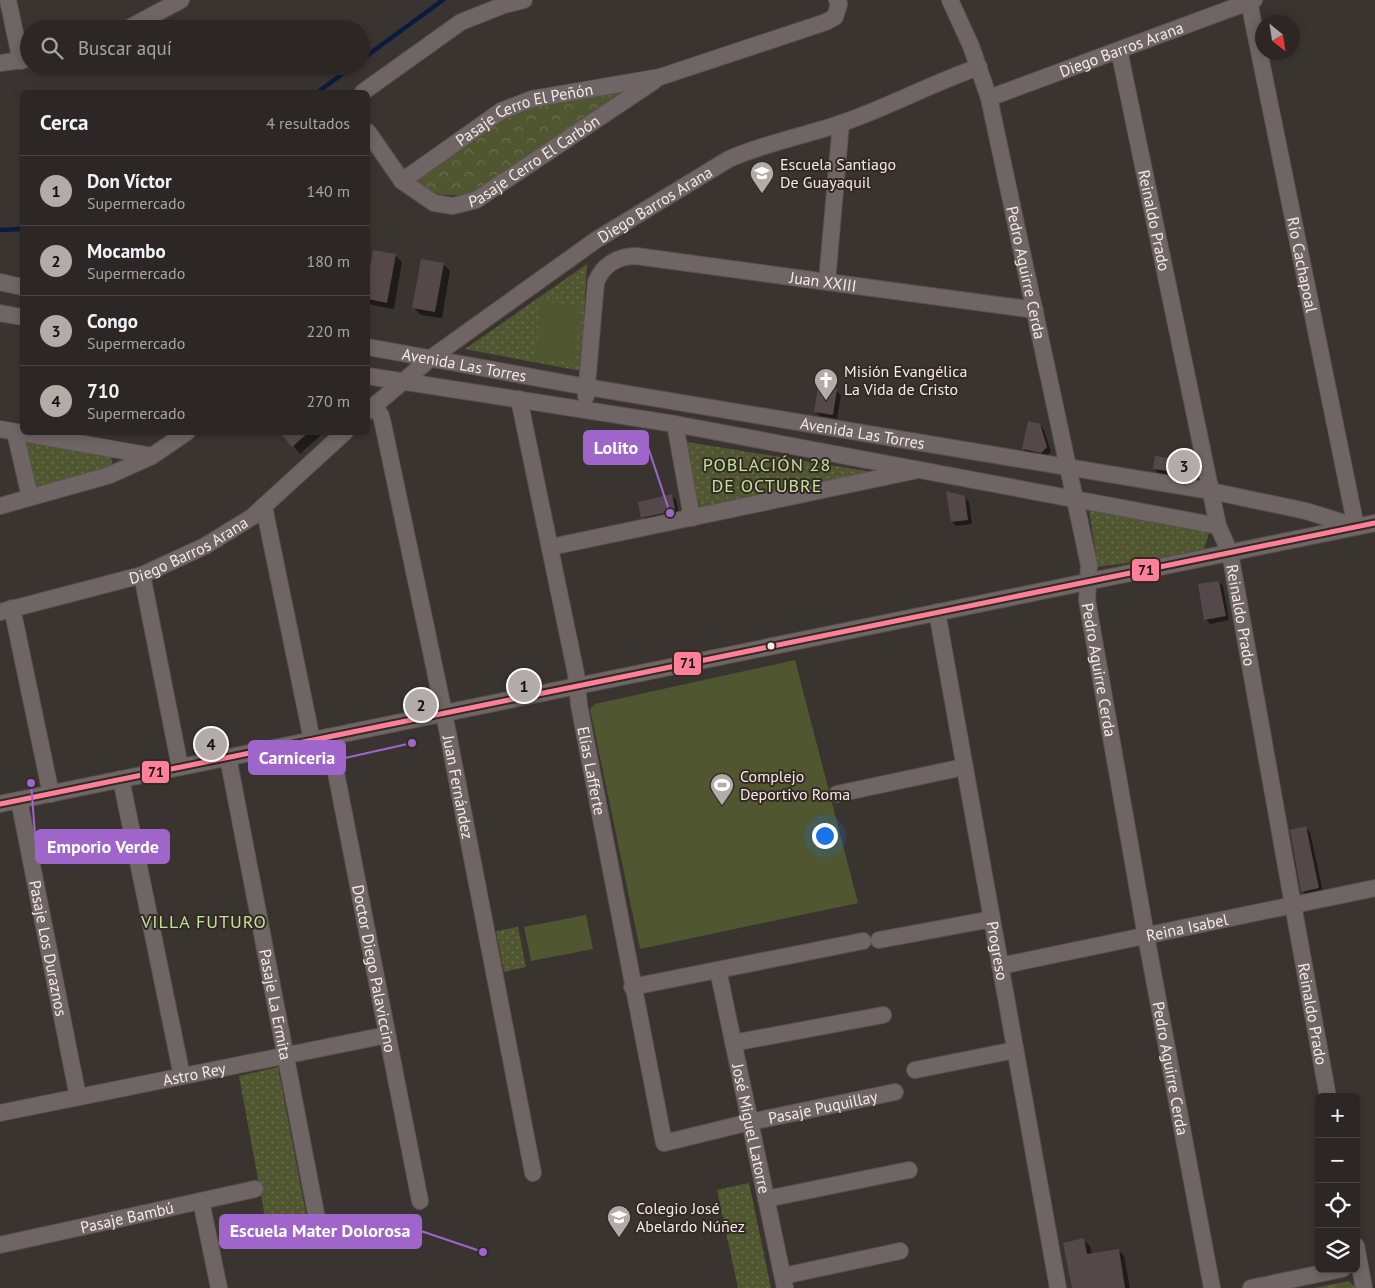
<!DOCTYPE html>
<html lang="es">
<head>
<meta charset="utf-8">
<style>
	body { margin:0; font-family:"PT Sans",sans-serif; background:#383332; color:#f1f3f6 }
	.controls { position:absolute; right:15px; bottom:15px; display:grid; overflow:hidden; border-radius:8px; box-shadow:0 2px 8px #0003 }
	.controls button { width:45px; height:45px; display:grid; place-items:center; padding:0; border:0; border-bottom:1px solid #484442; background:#2c2725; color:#f1f3f6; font:25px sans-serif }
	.compass { position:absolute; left:1255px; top:15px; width:45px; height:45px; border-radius:50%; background:#2c2725; box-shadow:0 2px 8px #0003; rotate:150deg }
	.you { position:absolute; left:824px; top:835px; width:18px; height:18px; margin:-12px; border:4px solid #fff; border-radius:50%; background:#1a73e8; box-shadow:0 0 0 8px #1a73e833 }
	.badge { display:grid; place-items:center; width:32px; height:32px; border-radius:50%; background:#b2aba7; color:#111; font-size:16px; font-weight:700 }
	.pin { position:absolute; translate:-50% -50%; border:2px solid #fff; box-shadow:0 1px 5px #0006 }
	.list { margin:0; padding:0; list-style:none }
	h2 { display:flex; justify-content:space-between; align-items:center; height:65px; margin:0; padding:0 20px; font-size:21px }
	h2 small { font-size:16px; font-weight:400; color:#a6a5a7 }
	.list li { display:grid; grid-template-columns:32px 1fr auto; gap:15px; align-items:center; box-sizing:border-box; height:70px; padding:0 20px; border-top:1px solid #484442 }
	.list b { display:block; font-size:19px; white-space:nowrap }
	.list p { margin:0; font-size:16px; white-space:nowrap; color:#a6a5a7 }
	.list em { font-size:16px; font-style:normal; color:#a6a5a7 }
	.icon { flex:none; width:28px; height:28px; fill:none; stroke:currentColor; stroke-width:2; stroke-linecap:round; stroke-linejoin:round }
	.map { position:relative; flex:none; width:1375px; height:1288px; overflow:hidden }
	.search { position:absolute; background:#2c2725; box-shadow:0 2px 8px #0003; left:20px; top:20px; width:350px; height:55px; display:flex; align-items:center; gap:12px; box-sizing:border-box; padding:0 18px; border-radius:28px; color:#a6a5a7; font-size:19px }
	.panel { position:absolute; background:#2c2725; box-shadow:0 2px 8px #0003; left:20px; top:90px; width:350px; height:345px; border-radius:8px }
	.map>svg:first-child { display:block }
	.grass { fill:url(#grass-dots) }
	.forest { fill:url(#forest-crowns) }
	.pitch { fill:#505730 }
	.shadow { fill:#0007 }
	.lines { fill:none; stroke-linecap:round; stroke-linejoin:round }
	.stream { stroke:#0b1b40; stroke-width:4.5 }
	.building { fill:#55484b }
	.minor-casing { stroke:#57524f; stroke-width:18 }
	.minor { stroke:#706565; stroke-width:16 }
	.bus-1-casing { stroke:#342923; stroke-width:9 }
	.bus-1 { stroke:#ff8098; stroke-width:5 }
	.bus-dot { fill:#f2ebe7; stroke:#342923; stroke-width:2 }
	.labels { text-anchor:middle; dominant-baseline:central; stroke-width:4; stroke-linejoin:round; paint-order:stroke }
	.street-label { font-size:16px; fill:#f2ebe7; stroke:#342923 }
	.poi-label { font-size:16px; fill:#f2ebe7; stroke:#342923; text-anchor:start }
	.neighbourhood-label { font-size:18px; letter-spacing:1px; fill:#bee29c; stroke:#342923 }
	.leader { fill:none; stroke:#9f65cb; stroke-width:2 }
	.callout-dot { fill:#9f65cb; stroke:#342923; stroke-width:2 }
	.callout { fill:#9f65cb; stroke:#9f65cb; stroke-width:2 }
	.callout-label { font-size:18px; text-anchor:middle; font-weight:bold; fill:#fff }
	.line-badge { stroke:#342923; stroke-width:2 }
	.pale-badge-label { font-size:14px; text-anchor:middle; font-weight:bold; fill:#111 }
</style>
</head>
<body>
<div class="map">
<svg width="1375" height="1288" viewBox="0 0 1375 1288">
	<defs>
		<pattern id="grass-dots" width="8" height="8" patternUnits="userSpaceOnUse" patternTransform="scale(1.25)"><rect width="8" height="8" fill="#505730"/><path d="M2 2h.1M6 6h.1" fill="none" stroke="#6a6f4e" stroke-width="1.8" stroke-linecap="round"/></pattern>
		<pattern id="forest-crowns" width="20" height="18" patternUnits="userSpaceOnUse" patternTransform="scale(1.25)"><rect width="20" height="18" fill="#505730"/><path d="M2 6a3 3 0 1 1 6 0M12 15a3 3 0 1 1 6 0" fill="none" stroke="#6a6f4e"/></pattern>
	</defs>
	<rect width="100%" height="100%" fill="#3a3431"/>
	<path class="grass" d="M587,264l-6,107 -116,-22z
		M24,440l87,16 2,12 -76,21z
		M681,441l198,32 -178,37z
		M1089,510l120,23 -6,19 -105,15z
		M518,927l8,40 -22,5 -8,-41z
		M278,1067l31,163 -40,9 -30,-163z
		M749,1183l22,105h-33l-21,-98z"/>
	<path class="forest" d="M641,83l-170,113 -38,-2 -21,-16 92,-64z
		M1349,1281l7,7h-42z"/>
	<path class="pitch" d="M542,301l39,5 -7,57 -39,-4z
		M795,660l63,243 -218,46 -50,-240 5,-5z
		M586,915l7,34 -62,12 -7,-34z"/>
	<path class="shadow" d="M368,225l2,2 -2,14z
		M374,251l21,4 7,7 -8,47 -22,-4 -4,-4v-14z
		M443,264l7,7 -8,47 -21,-3 -7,-7z
		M836,391l5,4 -4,24 -17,-3 -4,-4z
		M1040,425l4,5 7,22 -5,4 -18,-3 -5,-4z
		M282,432h42l-24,22z
		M1184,461l5,5 4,11 -34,-4 -5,-4z
		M672,496l4,4 3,14 -32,8 -4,-5z
		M964,497l5,5 3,22 -16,2 -4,-4z
		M1219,582l4,4 6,34 -19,4 -4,-5z
		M1305,828l5,4 13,60 -16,4 -4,-5z
		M1084,1240l6,6 2,9 26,-5 6,6 6,32h-57z"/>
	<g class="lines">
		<path class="stream" d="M361,60l82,-60
			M318,92l35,-26
			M0,230l22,-1"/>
	</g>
	<path class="building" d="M373,250l23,4 -9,49 -19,-4v-19z
		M421,259l23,4 -9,49 -23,-4z
		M818,387l19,2 -4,26 -19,-3z
		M1028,421l12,3 7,23 -6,6 -19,-4z
		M279,432h30l-17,15z
		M1155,456l29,4 5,14 -36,-5z
		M946,491l19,5 3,24 -17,2z
		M672,494l3,15 -1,2 -33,7 -3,-16z
		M1219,581l7,35 -22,4 -6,-36z
		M1306,826l13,62 -18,4 -11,-62z
		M1084,1238l3,16 32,-5 6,39h-53l-9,-45z"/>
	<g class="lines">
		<g class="minor-casing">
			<g id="minor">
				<path d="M8,0l13,61"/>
				<path id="s1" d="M950,0l21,46 18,52 100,467 -2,35 59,336 66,352"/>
				<path id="s2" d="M1249,2l107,525"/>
				<path d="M127,29l54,-29"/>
				<path id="s3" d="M1119,50l99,476 12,27 63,352 35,192"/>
				<path d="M0,63l29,-4"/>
				<path d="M363,92l98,-70 43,-17 20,-5"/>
				<path id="s4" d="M989,98l265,-98"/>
				<path id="s5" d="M368,132l34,49 32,22 19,3 23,-6 178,-119"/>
				<path id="s6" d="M402,181l99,-70 31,-12 128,-22 166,-55 9,-5 4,-13 -2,-4"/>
				<path d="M827,281l14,-158"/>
				<path d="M0,282l22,5"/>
				<path d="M0,313l22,4"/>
				<path id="s7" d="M368,347l219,40 624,104 95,20 48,15"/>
				<path d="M368,376l307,48 543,102"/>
				<path id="s8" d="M586,396l10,-114c7,-17 22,-26 40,-26l399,54"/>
				<path id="s9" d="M519,399l57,275 3,31 85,438 86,-21 145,-30"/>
				<path id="s10" d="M374,405l7,11 2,8 61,289 89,460"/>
				<path id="s11" d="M368,411l63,-53 165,-118 133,-81c36,-16 75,-23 113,-36 47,-16 90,-40 137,-56"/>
				<path d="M675,424l17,94"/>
				<path d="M0,429l152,27"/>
				<path d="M15,432l15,65"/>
				<path d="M0,506l110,-31 42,-19 35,-24"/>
				<path d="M264,507l48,233"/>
				<path d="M551,547l362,-76"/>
				<path d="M142,575l38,192"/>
				<path d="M12,608l39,186"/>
				<path id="s12" d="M0,612l142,-37 63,-29 47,-29 93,-85"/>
				<path id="s13" d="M937,612l121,676"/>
				<path id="s14" d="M329,737l91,464"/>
				<path id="s15" d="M228,757l90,467"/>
				<path d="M121,779l61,297"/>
				<path d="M837,794l127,-27"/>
				<path id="s16" d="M19,800l59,297"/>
				<path d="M0,804l1375,-281"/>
				<path d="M879,940l113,-21"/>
				<path id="s17" d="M1000,966l375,-78"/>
				<path id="s18" d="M718,970l67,318"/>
				<path d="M632,987l231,-46"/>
				<path d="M733,1043l150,-28"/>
				<path d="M915,1070l100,-20"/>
				<path id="s19" d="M0,1113l387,-78"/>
				<path d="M766,1199l143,-29"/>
				<path d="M201,1201l18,87"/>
				<path id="s20" d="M0,1245l255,-56"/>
				<path d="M1356,1246l8,42"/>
				<path d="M783,1276l117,-25"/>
				<path d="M1251,1288l91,-19"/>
			</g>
		</g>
		<use href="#minor" class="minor"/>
		<g class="bus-1-casing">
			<path id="bus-1" d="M0,804l1375,-281"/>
		</g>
		<use href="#bus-1" class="bus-1"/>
	</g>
	<defs>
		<g id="school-pin" transform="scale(1.25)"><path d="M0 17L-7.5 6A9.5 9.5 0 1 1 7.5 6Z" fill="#b2aba7" stroke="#342923"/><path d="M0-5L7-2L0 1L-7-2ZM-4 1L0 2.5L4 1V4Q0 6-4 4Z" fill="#fff"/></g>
		<g id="church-pin" transform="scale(1.25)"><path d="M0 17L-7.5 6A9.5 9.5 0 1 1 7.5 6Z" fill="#b2aba7" stroke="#342923"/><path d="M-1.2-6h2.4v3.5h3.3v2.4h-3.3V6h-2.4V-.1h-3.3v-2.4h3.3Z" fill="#fff"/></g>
		<g id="stadium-pin" transform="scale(1.25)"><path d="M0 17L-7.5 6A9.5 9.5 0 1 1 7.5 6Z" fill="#b2aba7" stroke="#342923"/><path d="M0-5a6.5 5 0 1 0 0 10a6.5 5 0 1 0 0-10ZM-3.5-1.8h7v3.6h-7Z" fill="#fff"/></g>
	</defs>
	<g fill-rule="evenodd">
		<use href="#school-pin" x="762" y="173"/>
		<use href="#church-pin" x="826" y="380"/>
		<use href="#stadium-pin" x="722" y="785"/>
		<use href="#school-pin" x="619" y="1217"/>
	</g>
	<circle class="bus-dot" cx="771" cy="646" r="4.5"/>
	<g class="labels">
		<g class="street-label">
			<text stroke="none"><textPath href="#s4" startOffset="141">Diego Barros Arana</textPath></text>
			<text stroke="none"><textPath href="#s6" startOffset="142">Pasaje Cerro El Peñón</textPath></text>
			<text stroke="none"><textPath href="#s5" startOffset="211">Pasaje Cerro El Carbón</textPath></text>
			<text stroke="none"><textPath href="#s11" startOffset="354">Diego Barros Arana</textPath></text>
			<text stroke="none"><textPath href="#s3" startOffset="174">Reinaldo Prado</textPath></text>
			<text stroke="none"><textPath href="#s2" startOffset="268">Río Cachapoal</textPath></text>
			<text stroke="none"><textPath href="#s1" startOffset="284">Pedro Aguirre Cerda</textPath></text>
			<text stroke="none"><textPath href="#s8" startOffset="354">Juan XXIII</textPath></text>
			<text stroke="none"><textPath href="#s7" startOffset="98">Avenida Las Torres</textPath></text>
			<text stroke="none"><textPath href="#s7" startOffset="502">Avenida Las Torres</textPath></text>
			<text stroke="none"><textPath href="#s12" startOffset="199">Diego Barros Arana</textPath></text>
			<text stroke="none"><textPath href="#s3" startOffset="579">Reinaldo Prado</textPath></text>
			<text stroke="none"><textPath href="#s1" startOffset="689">Pedro Aguirre Cerda</textPath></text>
			<text stroke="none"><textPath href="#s9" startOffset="379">Elías Lafferte</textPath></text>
			<text stroke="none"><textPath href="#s10" startOffset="392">Juan Fernández</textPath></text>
			<text stroke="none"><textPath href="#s17" startOffset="191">Reina Isabel</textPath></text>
			<text stroke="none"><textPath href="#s16" startOffset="151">Pasaje Los Duraznos</textPath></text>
			<text stroke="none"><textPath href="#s13" startOffset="344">Progreso</textPath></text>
			<text stroke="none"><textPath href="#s14" startOffset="236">Doctor Diego Palaviccino</textPath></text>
			<text stroke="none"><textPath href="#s15" startOffset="252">Pasaje La Ermita</textPath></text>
			<text stroke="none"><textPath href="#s3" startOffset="984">Reinaldo Prado</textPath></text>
			<text stroke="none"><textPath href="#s1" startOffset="1094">Pedro Aguirre Cerda</textPath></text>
			<text stroke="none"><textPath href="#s19" startOffset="198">Astro Rey</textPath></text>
			<text stroke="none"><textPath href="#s9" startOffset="921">Pasaje Puquillay</textPath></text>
			<text stroke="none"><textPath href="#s18" startOffset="162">José Miguel Latorre</textPath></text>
			<text stroke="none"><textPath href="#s20" startOffset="130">Pasaje Bambú</textPath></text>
		</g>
		<g class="poi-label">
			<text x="780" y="164">Escuela Santiago<tspan x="780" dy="18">De Guayaquil</tspan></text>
			<text x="844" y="371">Misión Evangélica<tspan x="844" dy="18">La Vida de Cristo</tspan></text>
			<text x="740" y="776">Complejo<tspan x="740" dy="18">Deportivo Roma</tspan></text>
			<text x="636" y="1208">Colegio José<tspan x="636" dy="18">Abelardo Núñez</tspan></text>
		</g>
		<g class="neighbourhood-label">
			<text x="767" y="464">POBLACIÓN 28<tspan x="767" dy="21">DE OCTUBRE</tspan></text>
			<text x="204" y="921">VILLA FUTURO</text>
		</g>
	</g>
	<path class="leader" d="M670 513L648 447M412 743L345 758M31 783L36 847M483 1252L421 1231"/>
	<g class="callout-dot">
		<circle cx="670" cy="513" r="5"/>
		<circle cx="412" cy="743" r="5"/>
		<circle cx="31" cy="783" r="5"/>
		<circle cx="483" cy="1252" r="5"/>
	</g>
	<g class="callout">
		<rect x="584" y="431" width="64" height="33" rx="5"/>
		<rect x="249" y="741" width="96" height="33" rx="5"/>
		<rect x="36" y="830" width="133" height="33" rx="5"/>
		<rect x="220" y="1215" width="201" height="33" rx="5"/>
	</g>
	<g class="callout-label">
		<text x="616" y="454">Lolito</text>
		<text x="297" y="764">Carniceria</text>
		<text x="103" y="853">Emporio Verde</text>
		<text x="320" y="1237">Escuela Mater Dolorosa</text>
	</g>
	<g class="line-badge">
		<rect x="1131" y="558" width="29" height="24" rx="5" fill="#ff8098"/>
		<rect x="673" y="651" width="29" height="25" rx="5" fill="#ff8098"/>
		<rect x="141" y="760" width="29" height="24" rx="5" fill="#ff8098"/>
	</g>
	<g class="pale-badge-label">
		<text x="1146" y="575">71</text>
		<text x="688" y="668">71</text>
		<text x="156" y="777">71</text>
	</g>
</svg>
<div class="controls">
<button>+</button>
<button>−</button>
<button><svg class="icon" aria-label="locate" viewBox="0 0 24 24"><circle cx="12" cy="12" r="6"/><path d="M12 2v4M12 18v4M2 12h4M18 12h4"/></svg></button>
<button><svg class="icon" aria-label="layers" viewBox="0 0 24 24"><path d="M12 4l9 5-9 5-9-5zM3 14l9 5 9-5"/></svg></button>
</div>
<svg class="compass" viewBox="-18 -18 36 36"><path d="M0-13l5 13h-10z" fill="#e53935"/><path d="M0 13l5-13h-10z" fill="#a6a5a7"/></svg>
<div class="you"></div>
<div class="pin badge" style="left:524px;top:686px">1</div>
<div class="pin badge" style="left:421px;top:705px">2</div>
<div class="pin badge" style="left:1184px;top:466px">3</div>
<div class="pin badge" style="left:211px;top:744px">4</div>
<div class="search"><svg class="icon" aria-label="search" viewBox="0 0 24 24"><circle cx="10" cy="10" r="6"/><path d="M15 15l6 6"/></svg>Buscar aquí</div>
<section class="panel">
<h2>Cerca<small>4 resultados</small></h2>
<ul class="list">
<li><span class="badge">1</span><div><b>Don Víctor</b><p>Supermercado</p></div><em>140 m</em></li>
<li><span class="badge">2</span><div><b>Mocambo</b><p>Supermercado</p></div><em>180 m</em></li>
<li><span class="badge">3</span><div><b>Congo</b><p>Supermercado</p></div><em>220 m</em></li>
<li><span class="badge">4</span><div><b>710</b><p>Supermercado</p></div><em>270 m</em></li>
</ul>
</section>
</div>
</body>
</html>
